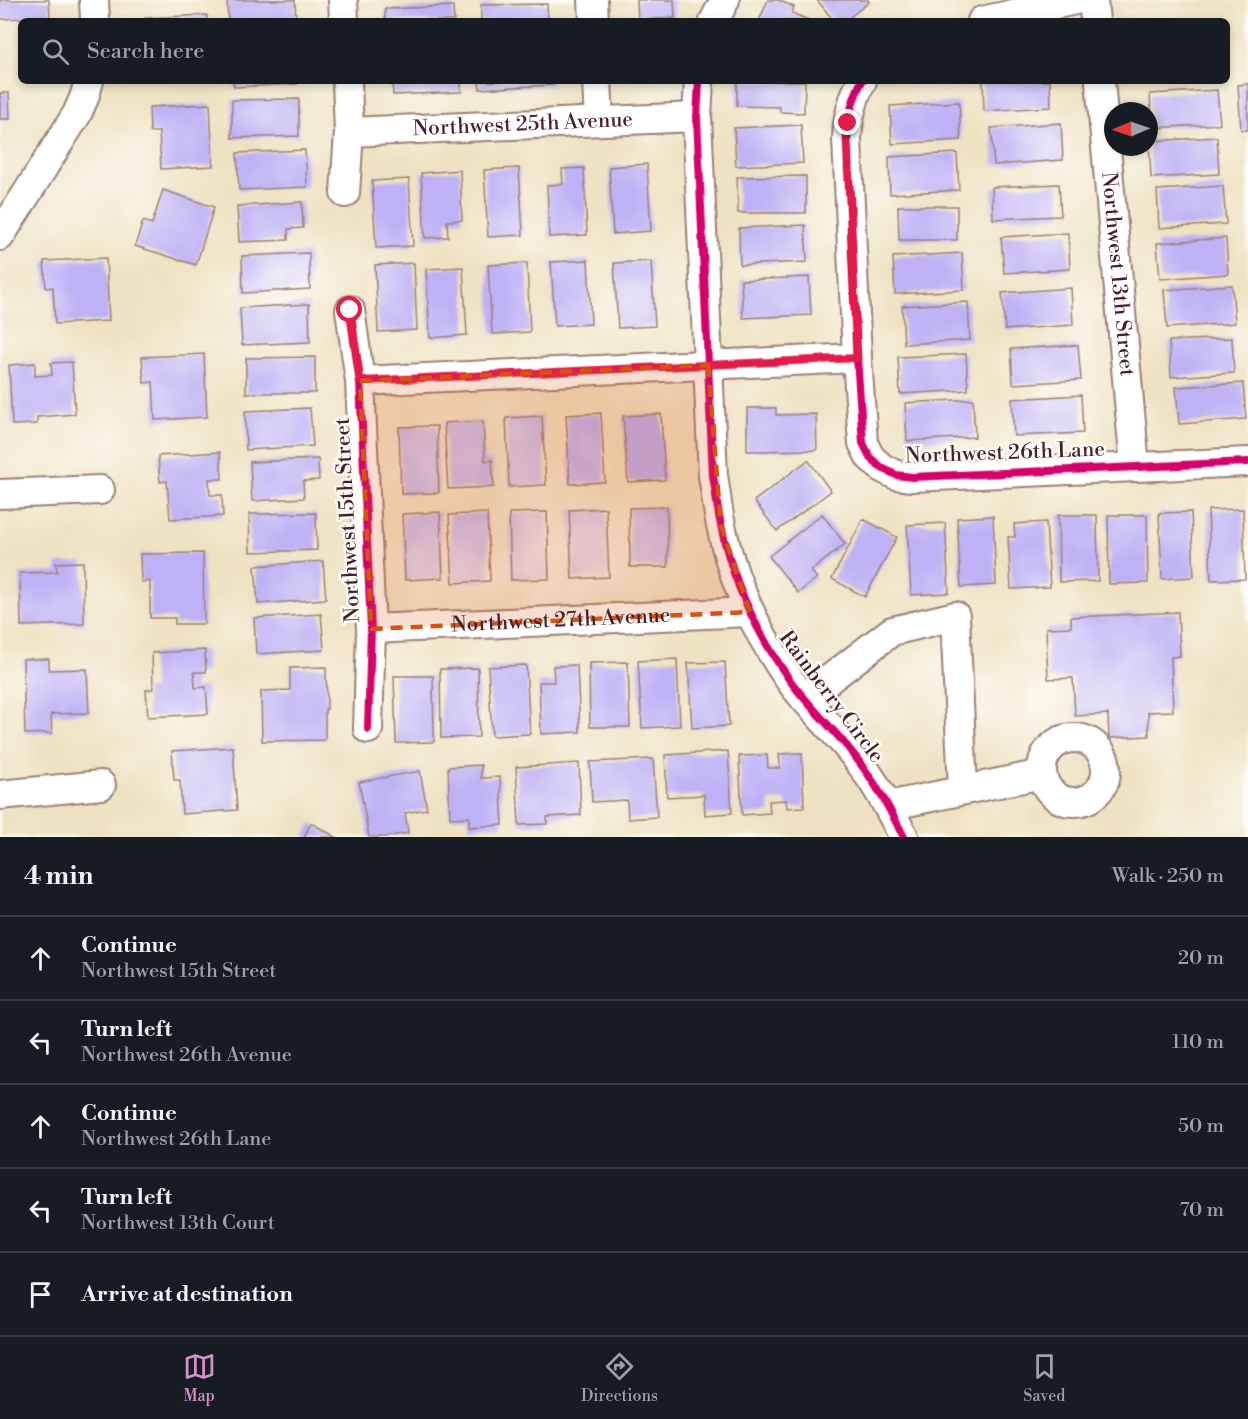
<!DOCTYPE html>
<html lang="en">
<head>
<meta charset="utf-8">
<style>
	body { margin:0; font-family:"Libre Bodoni",serif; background:#20242c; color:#f1f3f6 }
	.compass { position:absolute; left:1104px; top:102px; width:54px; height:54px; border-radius:50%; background:#171b24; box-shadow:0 3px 9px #0003; rotate:268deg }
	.stop { position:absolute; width:18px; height:18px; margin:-14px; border:4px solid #e11d48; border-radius:50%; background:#fff }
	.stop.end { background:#e11d48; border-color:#fff; box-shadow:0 2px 6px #0008 }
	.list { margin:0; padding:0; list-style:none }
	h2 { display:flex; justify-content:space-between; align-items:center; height:78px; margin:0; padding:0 24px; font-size:26px }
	h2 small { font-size:20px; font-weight:400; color:#9ea1a6 }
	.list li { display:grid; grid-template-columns:39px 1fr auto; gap:18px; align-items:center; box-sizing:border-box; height:84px; padding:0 24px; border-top:2px solid #363941 }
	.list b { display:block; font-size:22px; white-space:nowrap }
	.list p { margin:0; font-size:20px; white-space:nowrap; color:#9ea1a6 }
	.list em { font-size:20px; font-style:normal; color:#9ea1a6 }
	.icon { flex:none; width:33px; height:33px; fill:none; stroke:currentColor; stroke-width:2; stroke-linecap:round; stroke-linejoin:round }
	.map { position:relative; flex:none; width:1248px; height:837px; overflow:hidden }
	.search { position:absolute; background:#171b24; box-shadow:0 3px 9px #0003; left:18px; right:18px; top:18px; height:66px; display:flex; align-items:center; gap:15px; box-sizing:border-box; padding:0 21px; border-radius:9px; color:#9ea1a6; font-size:22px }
	.sheet { height:498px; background:#171b24 }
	nav { display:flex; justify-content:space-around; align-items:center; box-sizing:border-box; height:84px; border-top:2px solid #363941; background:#171b24; font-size:16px; color:#9ea1a6 }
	nav a { display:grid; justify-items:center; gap:3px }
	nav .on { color:#d690ce }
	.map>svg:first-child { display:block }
	.building { fill:#beb1f5 }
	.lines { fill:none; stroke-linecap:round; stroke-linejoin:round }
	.minor-casing { stroke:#9c8076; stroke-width:32 }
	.minor { stroke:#fff; stroke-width:28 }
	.cycleway-casing { stroke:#fdfcf7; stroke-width:11 }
	.cycleway { stroke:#d6006c; stroke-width:8 }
	.route { stroke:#e11d48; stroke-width:8 }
	.marked { fill:#d8530f; fill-opacity:0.2; stroke:#d8530f; stroke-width:4.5; stroke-dasharray:12 8; stroke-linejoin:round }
	.labels { text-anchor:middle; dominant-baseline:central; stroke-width:5; stroke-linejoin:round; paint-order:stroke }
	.street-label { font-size:21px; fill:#4a1f2b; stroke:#fdfcf7 }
</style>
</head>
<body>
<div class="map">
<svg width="1248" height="837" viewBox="0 0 1248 837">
	<rect width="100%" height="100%" fill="#fdfcf7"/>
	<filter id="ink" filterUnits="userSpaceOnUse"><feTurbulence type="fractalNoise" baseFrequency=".0167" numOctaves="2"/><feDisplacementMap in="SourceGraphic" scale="12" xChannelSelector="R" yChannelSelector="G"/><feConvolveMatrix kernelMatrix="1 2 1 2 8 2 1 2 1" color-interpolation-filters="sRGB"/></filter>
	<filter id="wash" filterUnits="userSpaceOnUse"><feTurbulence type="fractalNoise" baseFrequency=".008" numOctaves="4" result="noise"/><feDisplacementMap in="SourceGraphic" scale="24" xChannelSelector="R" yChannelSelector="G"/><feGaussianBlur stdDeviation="1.35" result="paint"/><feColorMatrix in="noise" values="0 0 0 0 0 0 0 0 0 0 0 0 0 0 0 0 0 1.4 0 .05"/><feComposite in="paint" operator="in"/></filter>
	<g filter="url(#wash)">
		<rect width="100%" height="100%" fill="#efe2c2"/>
		<g id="blocks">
			<path class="building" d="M0,0h49l1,17 -50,2z
				M227,0h68l1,21h-68z
				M637,0h37l1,18 -37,2z
				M768,0h10l16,7 -2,6 19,8h-52z
				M817,0h51l1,2 -24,19h-11z
				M547,4l1,17h-67v-16z
				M453,6l1,15h-69v-12z
				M207,15v6h-62v-3z
				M233,81h64v3l-63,3z
				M392,81h69v11l-68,3z
				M479,81h74v4l-73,4z
				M737,81h68l-1,32 -24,-1v-5l-43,-1z
				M983,81h67l1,26 -67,4z
				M1248,84v46h-7l-3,-45z
				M1217,90l3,34 -68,4 -2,-34z
				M0,93h9l1,26h-10z
				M299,99v37l-67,2v-38z
				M959,102l2,38 -69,4 -2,-38z
				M210,104l3,62 -52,3 -2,-37h-9l-1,-25z
				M1061,123l2,37 -69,5 -3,-37z
				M801,125l2,38 -67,3 -2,-38z
				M1217,137l2,37 -68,4 -2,-37z
				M305,150l2,37 -68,3 -2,-37z
				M957,153l2,37 -69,4 -1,-37z
				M647,164l4,67 -38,3 -4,-67z
				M519,168l4,67 -35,2 -4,-67z
				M584,168l3,67 -38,2 -2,-52 16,-1 -1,-15z
				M460,170l2,50 -15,1 1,16 -23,1 -4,-65z
				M806,176v37h-68l-1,-36z
				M409,179l4,67 -37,2 -4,-67z
				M1059,184l2,32 -68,3 -1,-32z
				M1223,186l3,38 -67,4 -2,-38z
				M163,190l51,17 -18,58 -61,-19 8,-25 9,3z
				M302,202l1,26 -15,1v11l-49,2 -2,-36z
				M898,206h59v34h-58z
				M805,225l2,37 -67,3 -1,-37z
				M1068,233l2,36 -66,4 -3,-36z
				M1226,238l2,36 -68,5 -3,-36z
				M309,253l1,36 -67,4 -1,-37z
				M962,253l2,37 -69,4 -2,-37z
				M106,258l3,63 -54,3 -2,-37 -7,1 -2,-27z
				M588,260l3,64 -36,2 -4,-64z
				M651,261l4,65 -37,2 -4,-65z
				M414,263l3,67 -39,2 -3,-67z
				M527,263l3,69 -38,2 -4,-69z
				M463,267l4,68 -37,3 -4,-69z
				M809,277l2,38 -68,3 -2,-38z
				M1232,285l3,38 -68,5 -3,-38z
				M1071,288l2,37 -68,5 -3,-37z
				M968,302l2,38 -66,4 -2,-38z
				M309,304l1,38 -68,3 -2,-37z
				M1232,338l2,35 -63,4 -2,-36z
				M1078,345l3,35 -68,4 -2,-35z
				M204,354l3,63 -52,3 -2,-38 -9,1 -2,-26z
				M966,354l2,36 -68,4 -2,-37z
				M315,357v36h-69v-35z
				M72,362l3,52 -38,3v7l-25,1 -3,-60 26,-2v13l17,-1 -1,-12z
				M1243,383l3,36 -67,5 -3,-37z
				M1081,395l2,38 -69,3 -2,-37z
				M973,399l2,38 -68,4 -2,-38z
				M310,408l3,38 -67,4 -1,-39z
				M747,408h29v7l40,-1 1,36 -70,1z
				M601,413l4,69 -35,2 -4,-69z
				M661,414l4,66 -37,2 -5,-66z
				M542,416l4,69 -37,2 -3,-69z
				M483,421l2,40 7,-1 2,27 -46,2 -4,-66z
				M437,426l2,67 -38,1 -2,-67z
				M220,452l2,27h-13l1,16h12l1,21 -53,3 -3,-38 -7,1 -2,-26z
				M318,459l1,21 -16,1 1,17 -52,3 -2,-39z
				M808,460l23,31 -54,40 -23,-30z
				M667,507l1,60h-38l-1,-59z
				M606,508l3,69 -37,2 -3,-69z
				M1243,509l2,70 -34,1 -3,-70z
				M440,512l3,66 -38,2 -3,-66z
				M547,512l2,67 -38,1 -2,-67z
				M1191,512l3,65 -32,2 -3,-66z
				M316,513l1,37 -67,2 -1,-38z
				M487,513l3,68 -37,2 -4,-68z
				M822,514l23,30 -34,27 6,7 -19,15 -29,-37z
				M1058,515h39l1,66 -39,1z
				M1108,515h39l1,68 -39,1z
				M993,516l3,69 -35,2 -4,-69z
				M863,519l34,18 -32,60 -33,-18z
				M1046,522l4,65 -39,2 -3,-52h7l-1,-13z
				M945,523l4,70 -38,2 -4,-70z
				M203,553l1,71h-29v-6h-25v-37l-9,1 -1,-28z
				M323,561l3,38 -68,5 -3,-38z
				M83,562l1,62 -63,2 -1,-53 37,-1 -1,-9z
				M1178,612l2,44 -9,1 2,54 -25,1 1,24 -40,2 -1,-24 -33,2 -2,-38 -25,1 -2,-51 25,-1v-10z
				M321,614l3,36 -68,4 -2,-36z
				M205,650l1,22h-12l1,16 11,-1 2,27 -60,3 -2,-27 7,-1 -1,-36z
				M23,659h26v11l38,-1 2,44 -38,1 1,19 -27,1z
				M677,659l3,67 -38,2 -4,-67z
				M628,662l2,65h-40l-1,-64z
				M725,662l4,64 -37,2 -4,-65z
				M526,665l4,69 -38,2 -4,-69z
				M577,665l3,67 -39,2 -2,-52h15l-1,-16z
				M326,667l1,42h-2v31l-63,1 -1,-50 29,-1v-22z
				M478,668l1,69 -38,1 -1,-69z
				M394,676h39l1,66 -38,1z
				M233,747l4,63 -55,4 -2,-34h-6l-2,-29z
				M728,751l4,62 -27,2 -1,-20 -37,2 -2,-42z
				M802,753l2,54 -17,1 -1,-8 -17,1 1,12 -28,2 -3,-59 28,-1 1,13h12l-1,-14z
				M653,759l4,58 -29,2 -1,-19 -35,2 -2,-40z
				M579,763l2,52 -34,2v7l-28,1 -3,-58z
				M481,765v13l19,-1 3,48 -34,2v-10l-19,1 -2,-51z
				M420,771l7,38 -22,4 3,20 -23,4h-16l-10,-55z
				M311,823l25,14h-32z"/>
		</g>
	</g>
	<g filter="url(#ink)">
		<use href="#blocks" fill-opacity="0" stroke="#9c8076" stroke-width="1.5"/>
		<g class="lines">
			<g class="minor-casing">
				<g id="minor">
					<path d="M94,0l1,21"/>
					<path d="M343,0l1,21"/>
					<path d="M593,0l1,21"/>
					<path d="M1093,0l2,21"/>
					<path d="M714,21l11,-21"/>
					<path d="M982,21l93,-21"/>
					<path d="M597,81l2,40"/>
					<path d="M699,81l-2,36 16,359c3,16 4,33 8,49 11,56 36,108 68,154 20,28 47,52 68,80 19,24 33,51 47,78"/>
					<path d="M862,81c-10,18 -14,37 -15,58l10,219 6,85 7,14 12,11 14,7 16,2 336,-15"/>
					<path id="s1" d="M1100,81l35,386"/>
					<path id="s2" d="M349,132l348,-15"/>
					<path d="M345,193l4,-61 -2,-51"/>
					<path d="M0,236l77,-122 7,-16 5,-17"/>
					<path d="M350,310l10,71 11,248 -3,100"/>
					<path d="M360,381l497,-23"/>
					<path d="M0,494l100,-4"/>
					<path id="s3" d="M371,629l379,-17"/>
					<path d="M805,698l87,-67 63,-15 8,174"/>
					<circle cx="1074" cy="770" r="32"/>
					<path d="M0,795l101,-10"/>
					<path d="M888,806l154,-32"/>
				</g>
			</g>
			<use href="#minor" class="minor"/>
			<g class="cycleway-casing">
				<path id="cycleway" d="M699,81l-2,36 16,359c3,16 4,33 8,49 11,56 36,108 68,154 20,28 47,52 68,80 19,24 33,51 47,78
					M862,81c-10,18 -14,37 -15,58l10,219 6,85 7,14 12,11 14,7 16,2 336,-15
					M350,310l10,71 11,248 -3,100"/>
			</g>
			<use href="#cycleway" class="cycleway"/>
		</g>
	</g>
	<g class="lines" filter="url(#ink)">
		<path class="route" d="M350,310l10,71 497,-23 -10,-219 1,-16"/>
	</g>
	<path class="marked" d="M708,365l13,161 29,86 -379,17 -11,-248z"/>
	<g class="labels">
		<g class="street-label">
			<text stroke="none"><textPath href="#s2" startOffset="174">Northwest 25th Avenue</textPath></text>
			<text stroke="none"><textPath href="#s1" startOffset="194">Northwest 13th Street</textPath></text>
			<text transform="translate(1005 453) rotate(-2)">Northwest 26th Lane</text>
			<text transform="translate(348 520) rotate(-93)">Northwest 15th Street</text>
			<text stroke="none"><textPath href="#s3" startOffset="190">Northwest 27th Avenue</textPath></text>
			<text transform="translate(831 697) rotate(53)">Rainberry Circle</text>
		</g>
	</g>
</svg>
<svg class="compass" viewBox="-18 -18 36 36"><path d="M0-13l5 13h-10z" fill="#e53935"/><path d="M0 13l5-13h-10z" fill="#9ea1a6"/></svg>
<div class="stop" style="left:350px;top:310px"></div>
<div class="stop end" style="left:848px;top:123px"></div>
<div class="search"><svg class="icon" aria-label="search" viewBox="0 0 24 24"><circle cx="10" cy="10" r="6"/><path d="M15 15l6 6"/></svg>Search here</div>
</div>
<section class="sheet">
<h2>4 min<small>Walk · 250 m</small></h2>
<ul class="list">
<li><svg class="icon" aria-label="ahead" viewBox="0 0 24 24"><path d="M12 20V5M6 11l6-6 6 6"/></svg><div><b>Continue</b><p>Northwest 15th Street</p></div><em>20 m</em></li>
<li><svg class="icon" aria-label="left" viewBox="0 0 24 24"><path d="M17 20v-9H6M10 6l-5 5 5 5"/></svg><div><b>Turn left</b><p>Northwest 26th Avenue</p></div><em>110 m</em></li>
<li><svg class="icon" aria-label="ahead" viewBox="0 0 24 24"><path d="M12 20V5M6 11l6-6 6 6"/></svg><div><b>Continue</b><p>Northwest 26th Lane</p></div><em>50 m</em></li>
<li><svg class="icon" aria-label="left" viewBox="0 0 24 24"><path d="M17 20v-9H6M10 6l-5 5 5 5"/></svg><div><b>Turn left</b><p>Northwest 13th Court</p></div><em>70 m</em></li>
<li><svg class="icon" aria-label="arrive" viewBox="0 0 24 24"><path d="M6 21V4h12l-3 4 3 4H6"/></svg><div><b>Arrive at destination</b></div></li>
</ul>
</section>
<nav>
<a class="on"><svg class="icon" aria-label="map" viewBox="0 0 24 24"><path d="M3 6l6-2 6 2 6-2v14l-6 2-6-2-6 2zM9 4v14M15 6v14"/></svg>Map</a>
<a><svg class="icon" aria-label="directions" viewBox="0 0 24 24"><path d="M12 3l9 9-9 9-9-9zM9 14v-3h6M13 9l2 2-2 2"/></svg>Directions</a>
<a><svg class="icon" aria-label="saved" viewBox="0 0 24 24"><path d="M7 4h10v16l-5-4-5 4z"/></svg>Saved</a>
</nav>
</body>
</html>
